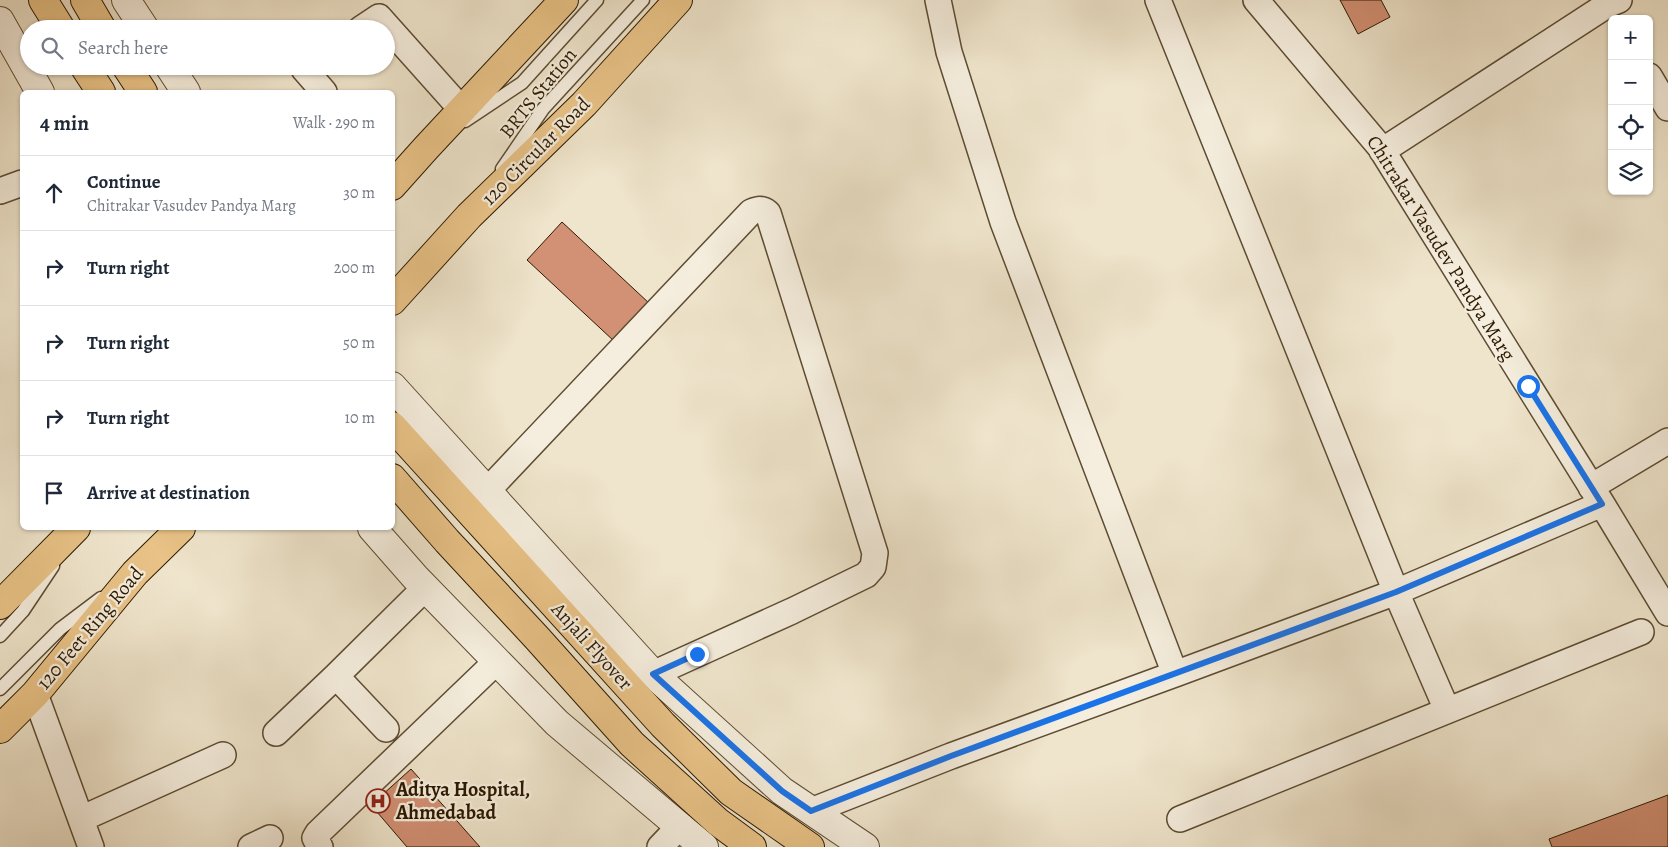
<!DOCTYPE html>
<html lang="en">
<head>
<meta charset="utf-8">
<style>
	body { margin:0; font-family:Alegreya,serif; background:#f6f6f7; color:#1f2937 }
	.controls { position:absolute; right:15px; top:15px; display:grid; overflow:hidden; border-radius:8px; box-shadow:0 1px 4px #0004 }
	.controls button { width:45px; height:45px; display:grid; place-items:center; padding:0; border:0; border-bottom:1px solid #e0e1e3; background:#fff; color:#1f2937; font:25px sans-serif }
	.stop { position:absolute; width:15px; height:15px; margin:-11px; border:4px solid #1a73e8; border-radius:50%; background:#fff }
	.stop.end { background:#1a73e8; border-color:#fff; box-shadow:0 1px 5px #0008 }
	.list { margin:0; padding:0; list-style:none }
	h2 { display:flex; justify-content:space-between; align-items:center; height:65px; margin:0; padding:0 20px; font-size:21px }
	h2 small { font-size:16px; font-weight:400; color:#747a83 }
	.list li { display:grid; grid-template-columns:32px 1fr auto; gap:15px; align-items:center; box-sizing:border-box; height:75px; padding:0 20px; border-top:1px solid #e0e1e3 }
	.list b { display:block; font-size:19px; white-space:nowrap }
	.list p { margin:0; font-size:16px; white-space:nowrap; color:#747a83 }
	.list em { font-size:16px; font-style:normal; color:#747a83 }
	.icon { flex:none; width:28px; height:28px; fill:none; stroke:currentColor; stroke-width:2; stroke-linecap:round; stroke-linejoin:round }
	.map { position:relative; flex:none; width:1668px; height:847px; overflow:hidden }
	.search { position:absolute; background:#fff; box-shadow:0 1px 4px #0004; left:20px; top:20px; width:375px; height:55px; display:flex; align-items:center; gap:12px; box-sizing:border-box; padding:0 18px; border-radius:28px; color:#747a83; font-size:19px }
	.panel { position:absolute; background:#fff; box-shadow:0 1px 4px #0004; left:20px; top:90px; width:375px; height:440px; border-radius:8px }
	.map>svg:first-child { display:block }
	.building { fill:#d29074; stroke:#2c1900 }
	.lines { fill:none; stroke-linecap:round; stroke-linejoin:round }
	.service-casing { stroke:#5d4c33; stroke-width:15 }
	.minor-casing { stroke:#5d4c33; stroke-width:28 }
	.tertiary-casing { stroke:#5d4c33; stroke-width:30 }
	.primary-casing { stroke:#2c1900; stroke-width:30 }
	.service { stroke:#f5eede; stroke-width:12 }
	.minor { stroke:#f5eede; stroke-width:25 }
	.tertiary { stroke:#f5eede; stroke-width:28 }
	.primary { stroke:#e8c286; stroke-width:28 }
	.route { stroke:#1a73e8; stroke-width:6 }
	.labels { text-anchor:middle; dominant-baseline:central; stroke-width:4.5; stroke-linejoin:round; paint-order:stroke }
	.street-label { font-size:20px; fill:#2c1900; stroke:#f5eede }
	.poi-label { font-size:20px; font-weight:bold; fill:#2c1900; stroke:#f5eede; text-anchor:start }
</style>
</head>
<body>
<div class="map">
<svg width="1668" height="847" viewBox="0 0 1668 847">
	<rect width="100%" height="100%" fill="#efe5cc"/>
	<filter id="stains"><feTurbulence type="fractalNoise" baseFrequency=".004" numOctaves="4"/><feColorMatrix values="0 0 0 0 .2 0 0 0 0 .09 0 0 0 0 .02 0 0 0 .5 -.17"/></filter>
	<radialGradient id="worn" r=".72"><stop offset=".6" stop-color="#630" stop-opacity="0"/><stop offset="1" stop-color="#630" stop-opacity=".3"/></radialGradient>
	<path class="building" d="M1340,0h41l9,17 -32,17z
		M562,222l88,82 -35,38 -88,-82z
		M411,769l69,78h-73l-36,-42z
		M1668,795v52h-116l-3,-8z"/>
	<g class="lines">
		<g class="service-casing">
			<path id="service" d="M465,121l57,-38 75,-83
				M502,169l41,-60 100,-109
				M0,636l23,-25 30,-45
				M0,689l60,-60 41,-31"/>
		</g>
		<g class="minor-casing">
			<path id="minor" d="M1158,0l238,592 206,-88
				M1256,0l124,147 222,357 66,109
				M361,29l18,-12 83,93
				M308,66l-4,3 20,23
				M1649,76l19,32
				M1382,151l225,-146 12,-5
				M0,191l22,-8
				M1591,487l77,-46
				M487,491l264,-279c7,-3 11,-4 17,1l107,340 -2,14 -7,8 -74,36 -139,63
				M1175,674l221,-82 51,118
				M336,676l50,53
				M35,694l56,153
				M276,733l60,-57 89,-88
				M811,811l140,-55 224,-82 -172,-452 -54,-170 -11,-52
				M81,819l142,-64
				M1180,819l461,-187
				M251,847l19,-9
				M320,847l-5,-9 3,-5 179,-172
				M660,847l20,-21"/>
		</g>
		<g class="tertiary-casing">
			<path id="tertiary" d="M126,0l19,29
				M0,21l40,71
				M169,66l17,26
				M392,386l261,288 129,117 83,56
				M372,528l43,49 142,146 147,124"/>
		</g>
		<g class="primary-casing">
			<path id="primary" d="M43,0l18,29
				M85,0l17,29
				M84,66l17,26
				M126,66l17,26
				M392,186l34,-38 138,-148
				M392,301l77,-85 115,-112 94,-104
				M392,426l271,299 68,67 79,55
				M392,478l55,63 90,97 95,106 86,78 34,25
				M0,605l76,-77
				M0,729l35,-35 100,-121 46,-45"/>
		</g>
		<use href="#service" class="service"/>
		<use href="#minor" class="minor"/>
		<use href="#tertiary" class="tertiary"/>
		<use href="#primary" class="primary"/>
	</g>
	<g class="lines">
		<path class="route" d="M697,654l-44,20 129,117 29,20 140,-55 445,-164 206,-88 -74,-118"/>
	</g>
	<defs>
		<g id="hospital-ring" transform="scale(1.25)"><circle r="9.5" fill="#f5eede" stroke="#8f2418" stroke-width="1.5"/><path d="M-5-5h3v3.5h4V-5h3V5h-3V1.5h-4V5h-3Z" fill="#8f2418"/></g>
	</defs>
	<g fill-rule="evenodd">
		<use href="#hospital-ring" x="378" y="801"/>
	</g>
	<g class="labels">
		<g class="street-label">
			<text transform="translate(538 93) rotate(-51)">BRTS Station</text>
			<text transform="translate(536 151) rotate(-45)">120 Circular Road</text>
			<text transform="translate(1441 248) rotate(58)">Chitrakar Vasudev Pandya Marg</text>
			<text transform="translate(90 628) rotate(-50)">120 Feet Ring Road</text>
			<text transform="translate(592 646) rotate(48)">Anjali Flyover</text>
		</g>
		<g class="poi-label">
			<text x="396" y="789">Aditya Hospital,<tspan x="396" dy="23">Ahmedabad</tspan></text>
		</g>
	</g>
	<rect width="100%" height="100%" filter="url(#stains)"/>
	<rect width="100%" height="100%" fill="url(#worn)"/>
</svg>
<div class="controls">
<button>+</button>
<button>−</button>
<button><svg class="icon" aria-label="locate" viewBox="0 0 24 24"><circle cx="12" cy="12" r="6"/><path d="M12 2v4M12 18v4M2 12h4M18 12h4"/></svg></button>
<button><svg class="icon" aria-label="layers" viewBox="0 0 24 24"><path d="M12 4l9 5-9 5-9-5zM3 14l9 5 9-5"/></svg></button>
</div>
<div class="stop" style="left:1528px;top:386px"></div>
<div class="stop end" style="left:697px;top:654px"></div>
<div class="search"><svg class="icon" aria-label="search" viewBox="0 0 24 24"><circle cx="10" cy="10" r="6"/><path d="M15 15l6 6"/></svg>Search here</div>
<section class="panel">
<h2>4 min<small>Walk · 290 m</small></h2>
<ul class="list">
<li><svg class="icon" aria-label="ahead" viewBox="0 0 24 24"><path d="M12 20V5M6 11l6-6 6 6"/></svg><div><b>Continue</b><p>Chitrakar Vasudev Pandya Marg</p></div><em>30 m</em></li>
<li><svg class="icon" aria-label="right" viewBox="0 0 24 24"><path d="M7 20v-9h11M14 6l5 5-5 5"/></svg><div><b>Turn right</b></div><em>200 m</em></li>
<li><svg class="icon" aria-label="right" viewBox="0 0 24 24"><path d="M7 20v-9h11M14 6l5 5-5 5"/></svg><div><b>Turn right</b></div><em>50 m</em></li>
<li><svg class="icon" aria-label="right" viewBox="0 0 24 24"><path d="M7 20v-9h11M14 6l5 5-5 5"/></svg><div><b>Turn right</b></div><em>10 m</em></li>
<li><svg class="icon" aria-label="arrive" viewBox="0 0 24 24"><path d="M6 21V4h12l-3 4 3 4H6"/></svg><div><b>Arrive at destination</b></div></li>
</ul>
</section>
</div>
</body>
</html>
